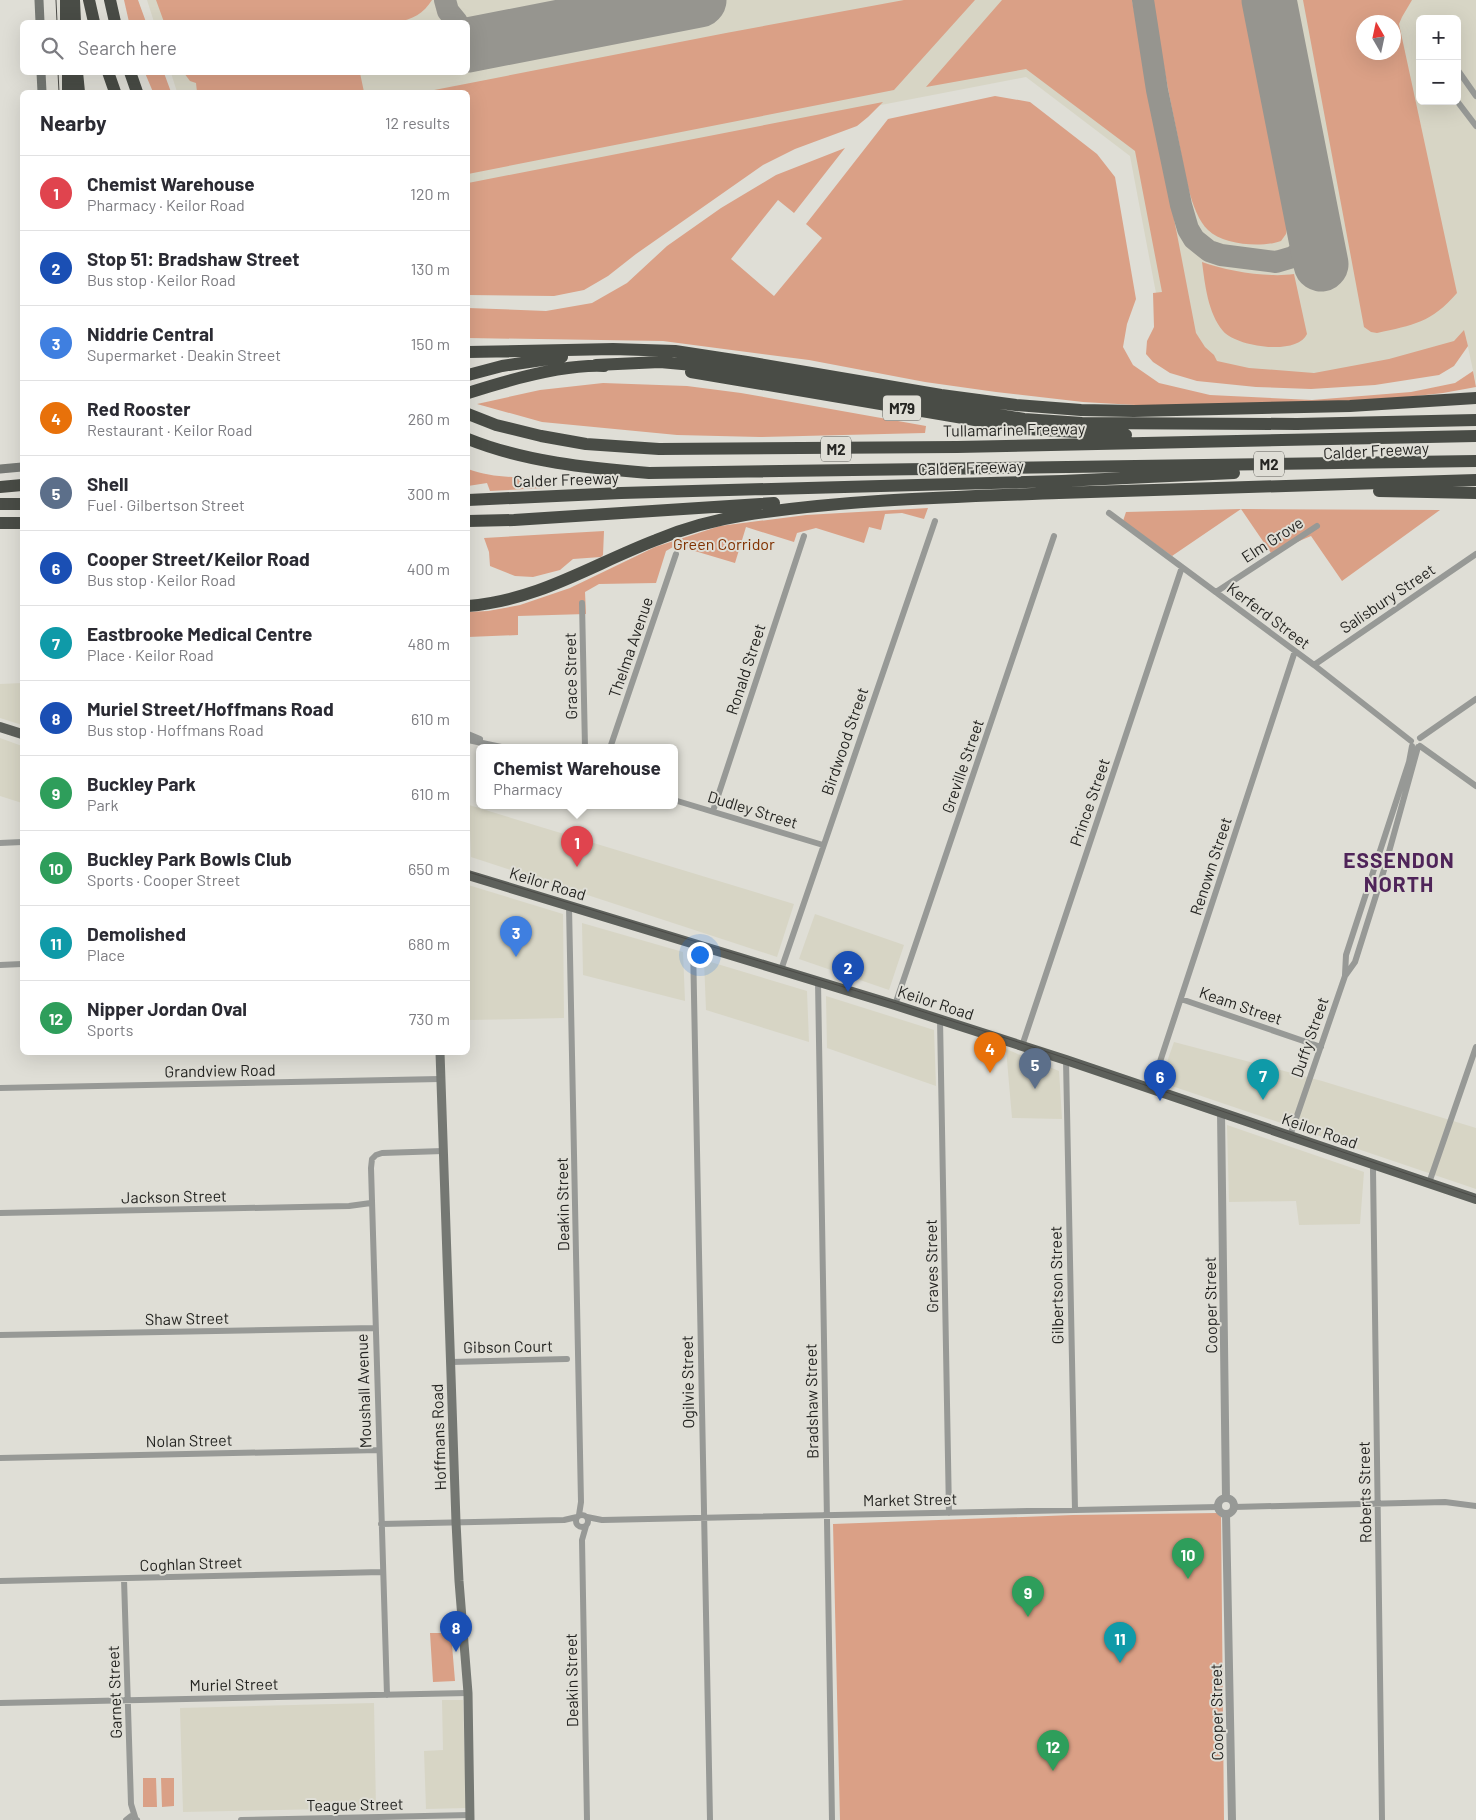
<!DOCTYPE html>
<html lang="en">
<head>
<meta charset="utf-8">
<style>
	body { margin:0; font-family:Barlow,sans-serif; background:#f2f2f3; color:#2b2b33 }
	.controls { position:absolute; right:15px; top:15px; display:grid; overflow:hidden; border-radius:8px; box-shadow:0 5px 20px #0002 }
	.controls button { width:45px; height:45px; display:grid; place-items:center; padding:0; border:0; border-bottom:1px solid #e1e1e2; background:#fff; color:#2b2b33; font:25px sans-serif }
	.compass { position:absolute; left:1356px; top:15px; width:45px; height:45px; border-radius:50%; background:#fff; box-shadow:0 5px 20px #0002; rotate:351deg }
	.you { position:absolute; left:699px; top:954px; width:18px; height:18px; margin:-12px; border:4px solid #fff; border-radius:50%; background:#1a73e8; box-shadow:0 0 0 8px #1a73e833 }
	.badge { display:grid; place-items:center; width:32px; height:32px; border-radius:50%; background:#8c34a0; color:#fff; font-size:16px; font-weight:700 }
	.pin { position:absolute; translate:-50% -41px; filter:drop-shadow(0 1px 2px #0008) }
	.pin::after { content:''; position:absolute; top:26px; width:18px; height:15px; background:inherit; clip-path:polygon(0 0,100% 0,50% 100%) }
	.popup { position:absolute; left:476px; top:744px; width:202px; height:65px; box-sizing:border-box; display:grid; place-content:center; border-radius:8px; background:#fff; filter:drop-shadow(0 1px 4px #0005); font-size:16px; white-space:nowrap; color:#7c7c81 }
	.popup b { font-size:19px; color:#2b2b33 }
	.popup::after { content:''; position:absolute; left:50%; top:100%; margin-left:-10px; border:10px solid transparent; border-top-color:#fff }
	.list { margin:0; padding:0; list-style:none }
	h2 { display:flex; justify-content:space-between; align-items:center; height:65px; margin:0; padding:0 20px; font-size:21px }
	h2 small { font-size:16px; font-weight:400; color:#7c7c81 }
	.list li { display:grid; grid-template-columns:32px 1fr auto; gap:15px; align-items:center; box-sizing:border-box; height:75px; padding:0 20px; border-top:1px solid #e1e1e2 }
	.list b { display:block; font-size:19px; white-space:nowrap }
	.list p { margin:0; font-size:16px; white-space:nowrap; color:#7c7c81 }
	.list em { font-size:16px; font-style:normal; color:#7c7c81 }
	.icon { flex:none; width:28px; height:28px; fill:none; stroke:currentColor; stroke-width:2; stroke-linecap:round; stroke-linejoin:round }
	.map { position:relative; flex:none; width:1476px; height:1820px; overflow:hidden }
	.search { position:absolute; background:#fff; box-shadow:0 5px 20px #0002; left:20px; top:20px; width:450px; height:55px; display:flex; align-items:center; gap:12px; box-sizing:border-box; padding:0 18px; border-radius:8px; color:#7c7c81; font-size:19px }
	.panel { position:absolute; background:#fff; box-shadow:0 5px 20px #0002; left:20px; top:90px; width:450px; height:965px; border-radius:8px }
	.map>svg:first-child { display:block }
	.built { fill:#d7d5c5; fill-rule:evenodd }
	.green { fill:#daa086; fill-rule:evenodd }
	.lines { fill:none; stroke-linecap:round; stroke-linejoin:round }
	.taxiway { stroke:#96958f; stroke-width:22 }
	.runway { stroke:#96958f; stroke-width:55 }
	.minor { stroke:#979996; stroke-width:6 }
	.tertiary { stroke:#979996; stroke-width:8 }
	.secondary { stroke:#757873; stroke-width:9 }
	.primary { stroke:#5d605b; stroke-width:10 }
	.motorway { stroke:#494c46; stroke-width:12 }
	.tram { stroke:#4c4c48; stroke-width:1 }
	.labels { text-anchor:middle; dominant-baseline:central; stroke-width:4; stroke-linejoin:round; paint-order:stroke }
	.shield { fill:#dfded6; stroke:#5d5c58; stroke-width:1 }
	.shield-label { font-size:15px; font-weight:bold; fill:#252522 }
	.street-label { font-size:16px; fill:#252522; stroke:#dfded6 }
	.park-label { font-size:16px; fill:#803100; stroke:#dfded6 }
	.district-label { font-size:21px; font-weight:bold; letter-spacing:1px; fill:#4f2459; stroke:#dfded6 }
</style>
</head>
<body>
<div class="map">
<svg width="1476" height="1820" viewBox="0 0 1476 1820">
	<rect width="100%" height="100%" fill="#dfded6"/>
	<path class="built" d="M147,0h1329v384l-10,-46 -60,40 -236,-11 -40,-211 -104,-79 -558,108v-93h-291l-6,-19 297,-1v-50h-314zM1420,19h37v82h-37zM1364,22h30v30h-30z
		M22,683v42l-22,-7v-34z
		M0,738l22,8v57l-22,-7z
		M469,805l325,99 -17,53 -306,-100z
		M468,885l95,29 1,104 -96,2z
		M815,914l89,31 -15,45 -90,-31z
		M582,923l101,29 2,49 -102,-26z
		M704,960l103,31 2,51 -103,-32z
		M826,996l108,34 2,56 -109,-38z
		M1174,1042l148,39 154,47v61l-316,-107z
		M1006,1049l53,22 3,48 -50,-1z
		M1227,1125l137,47 -4,52 -61,1 -3,-24 -67,1z
		M442,1700h21l3,108 -40,1 -2,-58 19,-1z
		M374,1703l2,105 -193,4 -3,-104z"/>
	<path class="green" d="M124,0h14l8,22h-17z
		M156,0h276c-8,13 -20,20 -35,22h-233z
		M904,0h71l-81,90 -426,84v-82h-44l302,-59z
		M1002,0h130l64,333 9,14 9,8 3,6 32,7 65,5 75,-14 65,-18 10,-11 4,16 -14,20 -15,9 -64,10 -64,4 -55,-2 -59,-6 -27,-8 -17,-11 -7,-8 1,-13 7,-14 -1,-34 9,-1 -27,-141 -109,-82 -100,18z
		M1153,0h92l42,229 -1,5 -5,7c-19,7 -58,4 -73,-11 -18,-17 -24,-63 -29,-87 -10,-47 -19,-95 -26,-143z
		M1303,0h109l-10,17 -3,7 58,269c-26,30 -44,32 -80,40l-6,-1 -7,-5zM1364,22h30v30h-30z
		M145,73h19l7,19h-18z
		M184,73h176l4,19h-167l-1,-9 -6,-2z
		M995,96l35,6 67,52 18,23 21,122 -9,25 -4,23 10,18 26,18 51,12 102,5 99,-8 44,-9 18,-12 3,16 -33,6 -71,8 -202,6 -87,-5 -87,-10 -71,-10 -116,-22 -146,-19 -195,-3v-30l78,3 46,-8 35,-20 40,-37 54,-38 55,-33 69,-27 -51,65 -16,-13 -47,59 43,37 48,-58 -16,-14 82,-105z
		M883,102l-15,15 -11,9 -62,23 -32,16 -127,89 -28,22 -24,14 -30,6 -86,-1v-112z
		M1202,262c25,9 66,16 92,12l13,60c-10,22 -70,13 -84,-3 -15,-18 -18,-46 -21,-69z
		M603,383l84,3 54,7 185,33 -1,7 -165,4 -83,-2 -135,-13 -65,-18 63,-14z
		M468,469c23,9 48,8 74,9l2,10 -54,3 -3,-8 -19,3z
		M928,508l-4,11 -22,-6 -17,1 -4,16 -12,-3 -5,16 -48,-15 -19,5 -3,9 -48,-15 -11,36 -47,-14 -1,-4 -7,-2 -14,8 -10,32 -57,1 -14,8 1,22 -68,2v19l-50,2v-25l20,-1 32,-6 50,-17 85,-41 65,-21 86,-11z
		M1241,509l-69,47 -49,-35 3,-9 115,-3 199,1 -98,71 -31,-45 -40,17z
		M604,531l-1,24 -2,2 -28,2 -13,11 -27,7 -18,-1 -25,-10 -1,-14 -5,-14z
		M1217,1513l4,4 3,303h-384l-7,-296 240,-9z
		M430,1633h21l4,48 -22,1z
		M143,1778h13l1,29h-14z
		M161,1778h13v28l-12,1z"/>
	<g class="lines">
		<path class="taxiway" d="M445,0l3,11 9,11
			M1143,0l14,90 24,115 7,24 6,10 15,12 12,4 55,7 17,-5 12,-8 6,-12 -3,-35
			M468,31l18,7 20,-1"/>
		<path class="runway" d="M1269,0l52,264
			M468,45l231,-45"/>
		<path class="minor" d="M1457,69l19,27
			M1457,101l19,25
			M1109,513l205,152 97,76
			M1216,592l101,-66
			M582,603l3,145
			M1314,665l162,-111
			M468,734l12,5
			M1420,738l56,-39
			M468,740l38,8
			M1420,746l56,40
			M610,748l66,-194
			M674,800l149,45
			M713,811l91,-275
			M0,843l22,-1
			M569,906l12,596 -2,13
			M693,944l17,876
			M0,965l22,-1
			M781,970l154,-449
			M1345,975l1,-20 63,-193 3,-16
			M818,981l14,839
			M1181,999l140,48
			M895,1005l159,-469
			M940,1019l9,494
			M1022,1046l160,-479
			M1066,1060l9,450
			M0,1088l440,-9
			M1151,1089l144,-438
			M1290,1136l55,-160 10,-14 29,-92 34,-123
			M1374,1164l-1,5 9,651
			M1429,1183l47,-136
			M0,1213l349,-7 22,-3
			M0,1335l375,-7
			M451,1362l116,-3
			M0,1458l379,-8
			M1234,1507l211,-5 31,4
			M576 1521a6 6 0 1 1 12 0a6 6 0 1 1-12 0Z
			M587,1517l15,3 616,-13
			M381,1524l183,-4 13,-3
			M586,1526l-4,14 5,280
			M124,1579l7,225 4,13
			M0,1581l382,-9
			M387,1695l-16,-527 1,-9 4,-4 6,-2 61,-2
			M0,1703l468,-10
			M126,1820l5,-4 6,4
			M241,1820l229,-5"/>
		<path class="tertiary" d="M1221,1112l5,386
			M1218 1506a8 8 0 1 1 16 0a8 8 0 1 1-16 0Z
			M1226,1514l6,306"/>
		<path class="secondary" d="M39,0l1,22
			M41,72l1,20
			M0,469l22,-2
			M440,1052l16,470 3,59 9,112 2,127"/>
		<path class="primary" d="M0,727l22,7
			M468,875l427,130 171,55 410,139"/>
		<path class="motorway" d="M66,0v22
			M74,0l1,22
			M89,0l5,22
			M110,0l5,22
			M68,72v20
			M77,72l2,20
			M108,72l7,20
			M130,72l7,20
			M468,352l145,-3 62,2 72,11 194,33 75,10 65,5 53,1 216,-5 126,-8
			M596,365l64,-3 77,7 232,41 55,9 58,4 215,1 179,-4
			M691,372l337,57 98,6
			M468,375l34,-9 60,-9
			M468,393c37,-12 97,-29 136,-27
			M468,414l28,11 45,11 45,8 73,5 298,-2 519,-11
			M468,439c57,23 120,29 181,34l827,-12
			M0,487l22,-2
			M1379,491l97,2
			M468,500l153,-7 441,-12 172,-8
			M0,504h22
			M468,521l46,-1 260,-17
			M0,523h22
			M468,606c71,-6 123,-41 188,-66 29,-12 58,-20 89,-25 104,-16 209,-18 314,-22 139,-5 278,-9 417,-13"/>
		<path class="tram" d="M56,0l1,22
			M58,72l1,20
			M468,872l428,131 119,38 461,156"/>
	</g>
	<g class="labels">
		<g class="shield">
			<rect x="883" y="395.5" width="38" height="25" rx="4"/>
			<rect x="821" y="436.5" width="30" height="25" rx="4"/>
			<rect x="1254" y="451.5" width="30" height="25" rx="4"/>
		</g>
		<g class="shield-label">
			<text x="902" y="408">M79</text>
			<text x="836" y="449">M2</text>
			<text x="1269" y="464">M2</text>
		</g>
		<g class="street-label">
			<text transform="translate(1014 429) rotate(-1)">Tullamarine Freeway</text>
			<text transform="translate(1376 450) rotate(-3)">Calder Freeway</text>
			<text transform="translate(971 467) rotate(-2)">Calder Freeway</text>
			<text transform="translate(566 479) rotate(-2)">Calder Freeway</text>
			<text transform="translate(1272 539) rotate(-33)">Elm Grove</text>
			<text transform="translate(1387 598) rotate(-34)">Salisbury Street</text>
			<text transform="translate(1269 615) rotate(37)">Kerferd Street</text>
			<text transform="translate(630 647) rotate(-71)">Thelma Avenue</text>
			<text transform="translate(745 669) rotate(-72)">Ronald Street</text>
			<text transform="translate(570 676) rotate(-91)">Grace Street</text>
			<text transform="translate(844 741) rotate(-71)">Birdwood Street</text>
			<text transform="translate(962 766) rotate(-71)">Greville Street</text>
			<text transform="translate(1089 802) rotate(-71)">Prince Street</text>
			<text transform="translate(753 809) rotate(17)">Dudley Street</text>
			<text transform="translate(1210 866) rotate(-72)">Renown Street</text>
			<text transform="translate(548 883) rotate(17)">Keilor Road</text>
			<text transform="translate(936 1002) rotate(18)">Keilor Road</text>
			<text transform="translate(1241 1005) rotate(19)">Keam Street</text>
			<text transform="translate(1309 1037) rotate(-71)">Duffy Street</text>
			<text transform="translate(220 1070) rotate(-1)">Grandview Road</text>
			<text transform="translate(1320 1130) rotate(19)">Keilor Road</text>
			<text transform="translate(174 1196) rotate(-1)">Jackson Street</text>
			<text transform="translate(562 1204) rotate(-91)">Deakin Street</text>
			<text transform="translate(931 1266) rotate(-91)">Graves Street</text>
			<text transform="translate(1056 1285) rotate(-91)">Gilbertson Street</text>
			<text transform="translate(1210 1305) rotate(-91)">Cooper Street</text>
			<text transform="translate(187 1318) rotate(-1)">Shaw Street</text>
			<text transform="translate(508 1346) rotate(-1)">Gibson Court</text>
			<text transform="translate(687 1382) rotate(-91)">Ogilvie Street</text>
			<text transform="translate(363 1391) rotate(-92)">Moushall Avenue</text>
			<text transform="translate(811 1401) rotate(-91)">Bradshaw Street</text>
			<text transform="translate(438 1437) rotate(-92)">Hoffmans Road</text>
			<text transform="translate(189 1440) rotate(-1)">Nolan Street</text>
			<text transform="translate(1364 1492) rotate(-91)">Roberts Street</text>
			<text transform="translate(910 1499) rotate(-1)">Market Street</text>
			<text transform="translate(191 1563) rotate(-2)">Coghlan Street</text>
			<text transform="translate(571 1680) rotate(-91)">Deakin Street</text>
			<text transform="translate(234 1684) rotate(-1)">Muriel Street</text>
			<text transform="translate(114 1692) rotate(-92)">Garnet Street</text>
			<text transform="translate(1216 1712) rotate(-91)">Cooper Street</text>
			<text transform="translate(355 1804) rotate(-1)">Teague Street</text>
		</g>
		<g class="park-label">
			<text x="724" y="543">Green Corridor</text>
		</g>
		<g class="district-label">
			<text x="1399" y="859">ESSENDON<tspan x="1399" dy="24">NORTH</tspan></text>
		</g>
	</g>
</svg>
<div class="controls">
<button>+</button>
<button>−</button>
</div>
<svg class="compass" viewBox="-18 -18 36 36"><path d="M0-13l5 13h-10z" fill="#e53935"/><path d="M0 13l5-13h-10z" fill="#7c7c81"/></svg>
<div class="you"></div>
<div class="pin badge" style="left:577px;top:867px;background:#e0444e">1</div>
<div class="popup"><b>Chemist Warehouse</b>Pharmacy</div>
<div class="pin badge" style="left:848px;top:992px;background:#1a4fb4">2</div>
<div class="pin badge" style="left:516px;top:957px;background:#3f7fe0">3</div>
<div class="pin badge" style="left:990px;top:1073px;background:#e8710a">4</div>
<div class="pin badge" style="left:1035px;top:1089px;background:#5c6f8a">5</div>
<div class="pin badge" style="left:1160px;top:1101px;background:#1a4fb4">6</div>
<div class="pin badge" style="left:1263px;top:1100px;background:#0f9aa8">7</div>
<div class="pin badge" style="left:456px;top:1652px;background:#1a4fb4">8</div>
<div class="pin badge" style="left:1028px;top:1617px;background:#2e9e5b">9</div>
<div class="pin badge" style="left:1188px;top:1579px;background:#2e9e5b">10</div>
<div class="pin badge" style="left:1120px;top:1663px;background:#0f9aa8">11</div>
<div class="pin badge" style="left:1053px;top:1771px;background:#2e9e5b">12</div>
<div class="search"><svg class="icon" aria-label="search" viewBox="0 0 24 24"><circle cx="10" cy="10" r="6"/><path d="M15 15l6 6"/></svg>Search here</div>
<section class="panel">
<h2>Nearby<small>12 results</small></h2>
<ul class="list">
<li><span class="badge" style="background:#e0444e">1</span><div><b>Chemist Warehouse</b><p>Pharmacy · Keilor Road</p></div><em>120 m</em></li>
<li><span class="badge" style="background:#1a4fb4">2</span><div><b>Stop 51: Bradshaw Street</b><p>Bus stop · Keilor Road</p></div><em>130 m</em></li>
<li><span class="badge" style="background:#3f7fe0">3</span><div><b>Niddrie Central</b><p>Supermarket · Deakin Street</p></div><em>150 m</em></li>
<li><span class="badge" style="background:#e8710a">4</span><div><b>Red Rooster</b><p>Restaurant · Keilor Road</p></div><em>260 m</em></li>
<li><span class="badge" style="background:#5c6f8a">5</span><div><b>Shell</b><p>Fuel · Gilbertson Street</p></div><em>300 m</em></li>
<li><span class="badge" style="background:#1a4fb4">6</span><div><b>Cooper Street/Keilor Road</b><p>Bus stop · Keilor Road</p></div><em>400 m</em></li>
<li><span class="badge" style="background:#0f9aa8">7</span><div><b>Eastbrooke Medical Centre</b><p>Place · Keilor Road</p></div><em>480 m</em></li>
<li><span class="badge" style="background:#1a4fb4">8</span><div><b>Muriel Street/Hoffmans Road</b><p>Bus stop · Hoffmans Road</p></div><em>610 m</em></li>
<li><span class="badge" style="background:#2e9e5b">9</span><div><b>Buckley Park</b><p>Park</p></div><em>610 m</em></li>
<li><span class="badge" style="background:#2e9e5b">10</span><div><b>Buckley Park Bowls Club</b><p>Sports · Cooper Street</p></div><em>650 m</em></li>
<li><span class="badge" style="background:#0f9aa8">11</span><div><b>Demolished</b><p>Place</p></div><em>680 m</em></li>
<li><span class="badge" style="background:#2e9e5b">12</span><div><b>Nipper Jordan Oval</b><p>Sports</p></div><em>730 m</em></li>
</ul>
</section>
</div>
</body>
</html>
